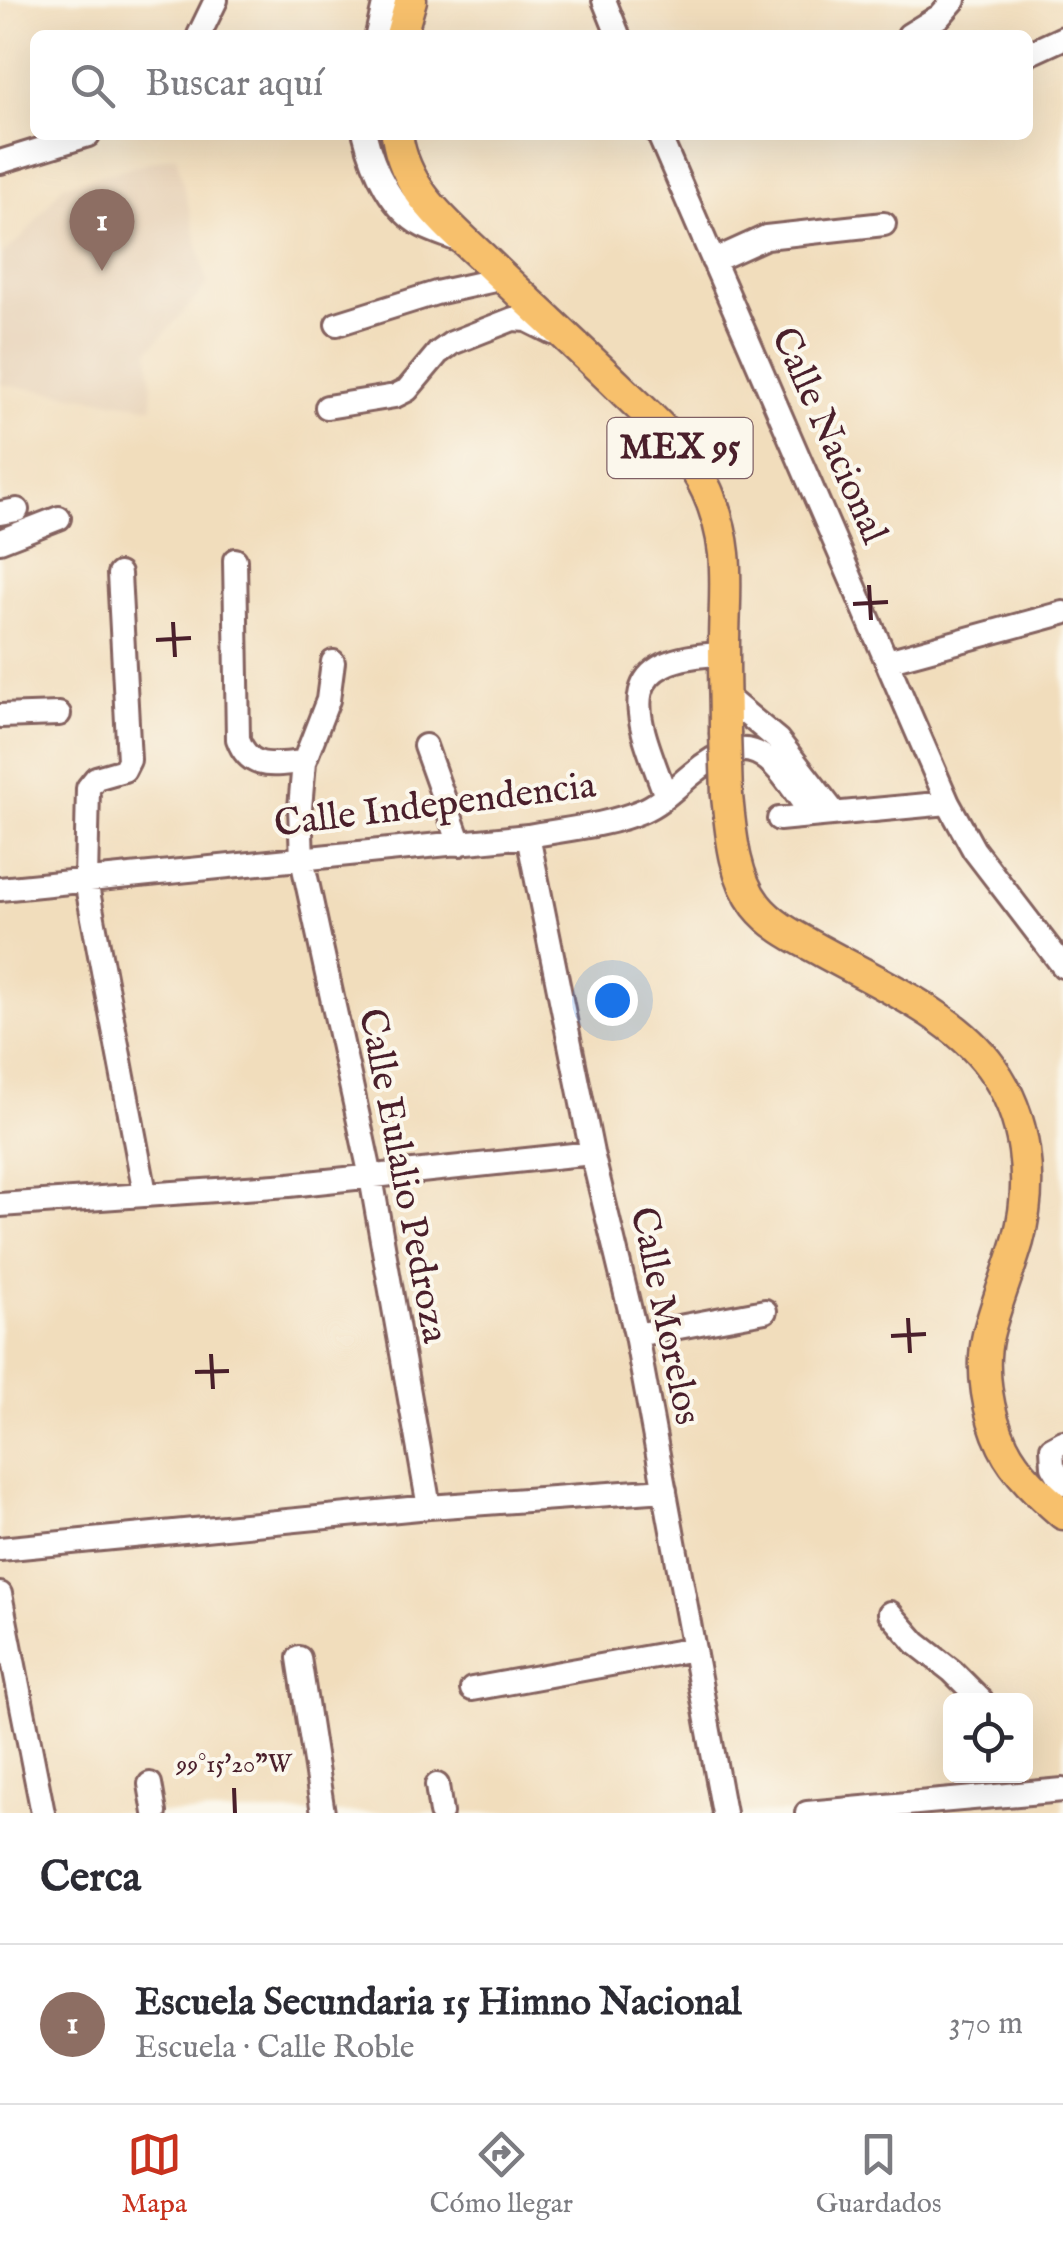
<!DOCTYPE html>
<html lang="es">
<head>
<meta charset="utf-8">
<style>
	body { margin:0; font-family:"IM FELL English",serif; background:#f7f7f7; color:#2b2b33 }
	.controls { position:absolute; right:30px; bottom:30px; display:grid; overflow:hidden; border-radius:15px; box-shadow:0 10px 40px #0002 }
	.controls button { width:90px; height:90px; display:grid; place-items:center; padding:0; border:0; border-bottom:2px solid #e1e1e2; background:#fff; color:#2b2b33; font:50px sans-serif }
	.you { position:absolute; left:612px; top:1000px; width:35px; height:35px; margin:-25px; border:8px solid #fff; border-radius:50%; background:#1a73e8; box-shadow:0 0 0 15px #1a73e833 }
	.badge { display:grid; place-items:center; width:65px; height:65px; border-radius:50%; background:#c8321e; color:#fff; font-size:32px; font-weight:700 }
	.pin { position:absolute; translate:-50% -82px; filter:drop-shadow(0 2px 5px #0008) }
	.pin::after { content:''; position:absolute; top:52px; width:35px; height:30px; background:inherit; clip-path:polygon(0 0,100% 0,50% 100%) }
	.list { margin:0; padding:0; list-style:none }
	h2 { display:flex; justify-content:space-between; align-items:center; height:130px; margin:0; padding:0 40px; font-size:42px }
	h2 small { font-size:32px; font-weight:400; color:#7c7c81 }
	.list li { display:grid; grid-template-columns:65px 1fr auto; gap:30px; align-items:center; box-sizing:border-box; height:160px; padding:0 40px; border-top:2px solid #e1e1e2 }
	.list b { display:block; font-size:38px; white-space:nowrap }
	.list p { margin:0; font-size:32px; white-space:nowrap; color:#7c7c81 }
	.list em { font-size:32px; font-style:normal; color:#7c7c81 }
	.icon { flex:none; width:55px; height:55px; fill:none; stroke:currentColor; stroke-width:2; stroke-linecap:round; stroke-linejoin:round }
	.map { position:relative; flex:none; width:1063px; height:1813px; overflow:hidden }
	.search { position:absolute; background:#fff; box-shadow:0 10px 40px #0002; left:30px; right:30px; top:30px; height:110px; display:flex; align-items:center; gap:25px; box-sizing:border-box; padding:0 35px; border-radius:15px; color:#7c7c81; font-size:38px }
	.sheet { height:290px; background:#fff }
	nav { display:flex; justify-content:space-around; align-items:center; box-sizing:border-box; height:140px; border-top:2px solid #e1e1e2; background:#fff; font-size:28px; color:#7c7c81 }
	nav a { display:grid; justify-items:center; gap:5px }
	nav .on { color:#c8321e }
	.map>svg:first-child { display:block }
	.built { fill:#e6d0b5 }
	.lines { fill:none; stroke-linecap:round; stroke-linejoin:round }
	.minor-casing { stroke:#84625e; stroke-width:28 }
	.major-casing { stroke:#84625e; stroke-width:35 }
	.minor { stroke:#fff; stroke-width:22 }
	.major { stroke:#f7c06c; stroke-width:30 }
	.major-bridge-casing { stroke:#84625e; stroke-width:35; stroke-linecap:butt }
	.major-bridge { stroke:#f7c06c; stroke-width:30 }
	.ticks { fill:none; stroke:#4a1f2b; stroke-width:4 }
	.labels { text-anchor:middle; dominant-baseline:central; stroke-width:8; stroke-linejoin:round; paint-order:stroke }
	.shield { fill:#fbf7ec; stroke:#7f6065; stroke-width:2.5 }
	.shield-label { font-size:35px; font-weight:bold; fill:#4a1f2b }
	.street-label { font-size:38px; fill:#4a1f2b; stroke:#fbf7ec }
	.ticks-label { font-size:25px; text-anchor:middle; fill:#4a1f2b; stroke:#fbf7ec; stroke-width:8; stroke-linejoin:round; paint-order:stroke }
</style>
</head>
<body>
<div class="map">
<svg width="1063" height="1813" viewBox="0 0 1063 1813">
	<rect width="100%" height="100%" fill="#fbf7ec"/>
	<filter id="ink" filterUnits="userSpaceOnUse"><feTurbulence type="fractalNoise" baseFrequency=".01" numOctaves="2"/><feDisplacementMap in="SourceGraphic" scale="20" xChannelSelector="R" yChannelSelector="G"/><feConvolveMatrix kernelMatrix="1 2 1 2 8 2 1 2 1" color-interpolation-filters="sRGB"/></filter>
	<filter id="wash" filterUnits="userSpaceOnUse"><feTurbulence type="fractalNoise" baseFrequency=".0048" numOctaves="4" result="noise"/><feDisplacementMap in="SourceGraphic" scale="40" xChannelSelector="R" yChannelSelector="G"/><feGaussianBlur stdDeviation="2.25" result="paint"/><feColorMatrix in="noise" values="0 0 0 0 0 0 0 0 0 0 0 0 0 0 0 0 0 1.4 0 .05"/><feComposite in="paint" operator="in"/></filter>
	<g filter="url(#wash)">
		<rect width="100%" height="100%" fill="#f1ddbc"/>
		<path class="built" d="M176,155l32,130 -59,65 4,57 -153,-23v-128l24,-20 39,-51z"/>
	</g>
	<g filter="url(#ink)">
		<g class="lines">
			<g class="minor-casing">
				<path id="minor" d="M604,0l14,35
					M199,35l17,-35
					M377,35l8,-35
					M909,35l31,-19 14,-16
					M1028,54l35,-16
					M365,135c8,33 27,75 58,91 12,6 25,10 37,15
					M659,135l289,668 26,47 89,116
					M0,162l88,-27
					M713,261l53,-24 118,-13
					M337,324l99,-31 68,-15
					M327,407l68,-11 12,-6 31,-37 14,-10 61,-24 14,1 26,13
					M0,513l17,-3
					M0,541l59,-23
					M235,560l3,179c12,33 36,25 66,23
					M119,574l10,186 -5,10 -28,8 -8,10 -2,93 59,312
					M887,661l176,-48
					M333,662l-5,38 -24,62 -4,46 2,51 69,318 58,330
					M725,696l53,44 56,72
					M0,716l59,-2
					M425,746l35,98
					M666,796c-30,-80 -59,-139 58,-142
					M779,819l169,-16
					M528,836l64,317 44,182 88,478
					M0,889l528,-53c38,-7 78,-10 114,-25 19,-8 34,-24 50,-37 63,-53 83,-10 119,40
					M0,1205l289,-20 303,-32
					M636,1335l129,-24
					M1063,1442l-11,6 1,18 10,17
					M0,1549l429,-42 236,-17
					M0,1594l43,219
					M890,1613l26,30 36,28 29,29
					M299,1658l24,155
					M472,1689l222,-40
					M150,1784l5,29
					M437,1785l4,28
					M807,1813l256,-23"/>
			</g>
			<g class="major-casing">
				<path id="major" d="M401,35l10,-35
					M397,135c8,55 47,86 85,122 45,44 92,86 138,131 32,31 68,61 87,103 27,60 16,103 17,165 0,25 1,50 1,76
					M727,796c4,35 6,79 29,109 17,22 44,34 67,47 54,30 132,64 168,115 36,49 43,116 27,174 -9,31 -22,62 -30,94 -8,34 0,80 15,111 13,27 38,49 60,68"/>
			</g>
			<use href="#minor" class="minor"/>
			<use href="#major" class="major"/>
			<g class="major-bridge-casing">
				<path id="major-bridge" d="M725,732l2,64"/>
			</g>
			<use href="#major-bridge" class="major-bridge"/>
		</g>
	</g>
	<path class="ticks" d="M869,585l2,35M853,604l35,-2M173,622l2,35M156,640l35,-2M908,1318l2,35M891,1336l35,-2M211,1354l2,35M195,1372l34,-1M234,1788l1,25"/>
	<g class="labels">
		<rect class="shield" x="607.5" y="418" width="145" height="60" rx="8"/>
		<g class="shield-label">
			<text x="680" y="448">MEX 95</text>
		</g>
		<g class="street-label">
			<text transform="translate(828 436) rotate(66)">Calle Nacional</text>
			<text transform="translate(435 806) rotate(-7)">Calle Independencia</text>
			<text transform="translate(402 1176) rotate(79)">Calle Eulalio Pedroza</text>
			<text transform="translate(664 1316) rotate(78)">Calle Morelos</text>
		</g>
	</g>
	<g class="ticks-label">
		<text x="234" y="1772">99°15'20"W</text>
	</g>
</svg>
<div class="controls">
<button><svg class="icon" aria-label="locate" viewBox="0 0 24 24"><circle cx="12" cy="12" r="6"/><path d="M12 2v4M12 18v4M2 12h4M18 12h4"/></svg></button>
</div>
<div class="you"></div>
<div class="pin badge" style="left:102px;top:271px;background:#8d6e63">1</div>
<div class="search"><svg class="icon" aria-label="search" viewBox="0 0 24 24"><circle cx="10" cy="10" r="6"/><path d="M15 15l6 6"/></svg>Buscar aquí</div>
</div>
<section class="sheet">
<h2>Cerca<small></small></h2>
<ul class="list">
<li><span class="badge" style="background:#8d6e63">1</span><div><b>Escuela Secundaria 15 Himno Nacional</b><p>Escuela · Calle Roble</p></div><em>370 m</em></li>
</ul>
</section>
<nav>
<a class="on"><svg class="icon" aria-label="map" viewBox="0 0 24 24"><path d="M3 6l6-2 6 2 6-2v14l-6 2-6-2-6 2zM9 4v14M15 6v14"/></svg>Mapa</a>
<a><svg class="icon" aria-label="directions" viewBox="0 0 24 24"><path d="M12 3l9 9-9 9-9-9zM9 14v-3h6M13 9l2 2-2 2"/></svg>Cómo llegar</a>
<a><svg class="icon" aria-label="saved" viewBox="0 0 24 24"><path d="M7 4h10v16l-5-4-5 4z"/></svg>Guardados</a>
</nav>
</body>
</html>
